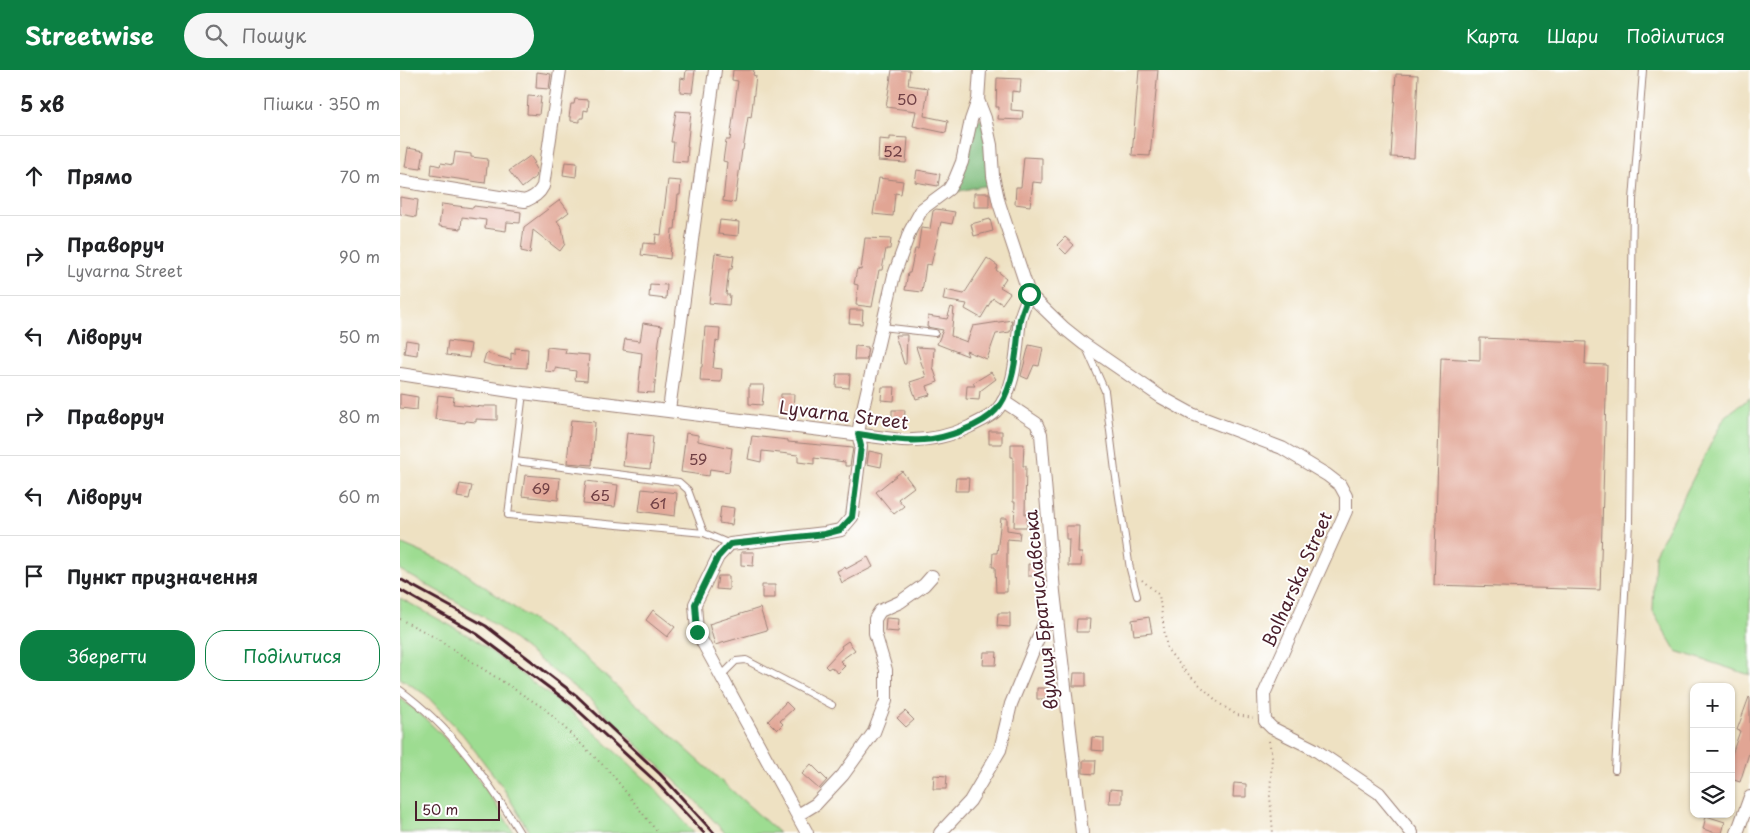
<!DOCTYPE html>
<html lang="uk">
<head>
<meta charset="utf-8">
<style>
	body { margin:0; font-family:"Playpen Sans",sans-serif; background:#f6f6f6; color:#202124 }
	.controls { position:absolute; right:15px; bottom:15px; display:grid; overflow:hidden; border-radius:10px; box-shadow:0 1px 4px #0004 }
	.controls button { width:45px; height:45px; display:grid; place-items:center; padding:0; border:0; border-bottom:1px solid #e0e0e0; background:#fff; color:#202124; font:25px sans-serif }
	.scale { position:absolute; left:15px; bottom:12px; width:85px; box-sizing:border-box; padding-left:5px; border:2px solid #4a1f2b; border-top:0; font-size:14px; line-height:18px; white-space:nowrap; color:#4a1f2b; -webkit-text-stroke:4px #fff; paint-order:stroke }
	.stop { position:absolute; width:15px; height:15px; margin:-11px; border:4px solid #0b8043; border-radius:50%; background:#fff }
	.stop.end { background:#0b8043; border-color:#fff; box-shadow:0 1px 5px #0008 }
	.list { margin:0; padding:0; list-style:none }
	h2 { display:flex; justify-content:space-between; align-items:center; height:65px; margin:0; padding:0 20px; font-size:21px }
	h2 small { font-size:16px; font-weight:400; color:#757577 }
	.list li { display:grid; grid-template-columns:32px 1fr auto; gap:15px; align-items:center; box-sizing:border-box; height:80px; padding:0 20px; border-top:1px solid #e0e0e0 }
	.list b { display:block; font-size:19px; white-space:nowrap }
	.list p { margin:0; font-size:16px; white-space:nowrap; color:#757577 }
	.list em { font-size:16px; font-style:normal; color:#757577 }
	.actions { display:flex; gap:10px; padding:15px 20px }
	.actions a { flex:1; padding:11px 0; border:1px solid #0b8043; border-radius:20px; text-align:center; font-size:18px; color:#0b8043 }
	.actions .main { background:#0b8043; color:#fff }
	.icon { flex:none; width:28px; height:28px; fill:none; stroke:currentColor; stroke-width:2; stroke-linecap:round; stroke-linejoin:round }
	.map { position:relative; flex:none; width:1350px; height:763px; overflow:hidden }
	header { display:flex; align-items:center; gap:30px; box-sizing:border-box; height:70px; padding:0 25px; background:#0b8043; color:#fff }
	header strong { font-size:24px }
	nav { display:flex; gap:28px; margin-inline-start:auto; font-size:18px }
	.search { width:350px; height:45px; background:#f6f6f6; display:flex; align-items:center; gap:12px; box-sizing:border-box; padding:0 18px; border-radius:28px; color:#757577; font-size:19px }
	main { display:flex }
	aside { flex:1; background:#fff }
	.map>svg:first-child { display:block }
	.green { fill:#9ddc91; stroke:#747e5e }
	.forest { fill:#7ebc7b; stroke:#646e53 }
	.building { fill:#e1a594 }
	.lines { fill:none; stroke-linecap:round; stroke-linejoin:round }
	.service-casing { stroke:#9c8076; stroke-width:8 }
	.minor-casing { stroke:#9c8076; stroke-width:14 }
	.path { stroke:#9c8076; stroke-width:2; stroke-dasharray:1 4; stroke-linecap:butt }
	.service { stroke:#fff; stroke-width:6 }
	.minor { stroke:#fff; stroke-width:12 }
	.rail { stroke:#4a1f2b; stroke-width:3 }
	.route { stroke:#0b8043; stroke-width:6 }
	.labels { text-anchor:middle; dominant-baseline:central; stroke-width:4; stroke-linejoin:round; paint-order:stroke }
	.number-label { font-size:15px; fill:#704045 }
	.street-label { font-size:18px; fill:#4a1f2b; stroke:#fff }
</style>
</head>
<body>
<header>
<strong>Streetwise</strong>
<div class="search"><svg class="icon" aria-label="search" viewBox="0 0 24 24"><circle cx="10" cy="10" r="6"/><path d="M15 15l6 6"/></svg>Пошук</div>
<nav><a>Карта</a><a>Шари</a><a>Поділитися</a></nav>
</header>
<main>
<aside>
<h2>5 хв<small>Пішки · 350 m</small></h2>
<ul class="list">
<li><svg class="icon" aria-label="ahead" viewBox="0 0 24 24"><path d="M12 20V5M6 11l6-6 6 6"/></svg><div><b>Прямо</b></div><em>70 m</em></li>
<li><svg class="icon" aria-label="right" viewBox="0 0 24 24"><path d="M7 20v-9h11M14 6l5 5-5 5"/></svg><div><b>Праворуч</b><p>Lyvarna Street</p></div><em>90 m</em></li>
<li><svg class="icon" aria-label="left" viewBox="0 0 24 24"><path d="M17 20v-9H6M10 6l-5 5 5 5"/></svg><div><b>Ліворуч</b></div><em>50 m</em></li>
<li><svg class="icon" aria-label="right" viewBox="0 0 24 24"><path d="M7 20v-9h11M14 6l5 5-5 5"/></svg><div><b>Праворуч</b></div><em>80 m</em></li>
<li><svg class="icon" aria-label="left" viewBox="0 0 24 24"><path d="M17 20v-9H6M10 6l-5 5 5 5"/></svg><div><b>Ліворуч</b></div><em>60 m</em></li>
<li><svg class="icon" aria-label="arrive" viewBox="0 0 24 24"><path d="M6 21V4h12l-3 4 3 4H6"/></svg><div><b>Пункт призначення</b></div></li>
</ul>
<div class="actions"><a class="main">Зберегти</a><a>Поділитися</a></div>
</aside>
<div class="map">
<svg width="1350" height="763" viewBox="0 0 1350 763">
	<rect width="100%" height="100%" fill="#fff"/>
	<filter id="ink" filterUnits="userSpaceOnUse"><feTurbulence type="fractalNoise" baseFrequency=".02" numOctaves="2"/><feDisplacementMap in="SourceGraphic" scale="10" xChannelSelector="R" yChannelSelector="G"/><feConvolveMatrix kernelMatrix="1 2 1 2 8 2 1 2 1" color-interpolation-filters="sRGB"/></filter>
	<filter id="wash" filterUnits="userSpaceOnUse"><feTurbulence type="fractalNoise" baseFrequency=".0096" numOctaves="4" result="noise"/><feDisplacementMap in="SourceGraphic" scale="20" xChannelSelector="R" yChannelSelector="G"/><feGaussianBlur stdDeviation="1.12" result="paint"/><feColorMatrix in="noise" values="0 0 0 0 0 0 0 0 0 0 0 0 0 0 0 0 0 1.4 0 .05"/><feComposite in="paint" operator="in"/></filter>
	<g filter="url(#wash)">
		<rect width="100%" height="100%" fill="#eee1c2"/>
		<path class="green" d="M1350,328v277l-74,-24 -23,-39 2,-59 70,-137z
			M0,473l58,25 125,88 196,177h-54l-32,-35 -104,-99 -103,-81 -86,-48z
			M0,528l73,40 95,71 85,77 41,47h-164l-28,-47 -39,-51 -37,-40 -26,-17z
			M0,628c48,35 83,85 114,135h-114z"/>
		<path class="forest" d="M582,49l9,67c-12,-1 -26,5 -38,6l21,-72z"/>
		<g id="blocks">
			<path class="building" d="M286,0h9l-3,23 -12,-1 1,-14 4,1z
				M333,0h21l-1,5 3,1 -5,42 -3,-1 -5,33h-1l-7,53 -12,-2 4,-39 -4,-1 3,-21h4l8,-59 -6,-1z
				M492,0h18l-2,15 20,3 -4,28 24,5 -2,12 -33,-7 3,-15 -30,-4z
				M739,0h19l-8,86 -18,-1z
				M137,2l14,2 -2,15 -13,-1z
				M996,4l22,1 -4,83 -23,-1z
				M597,8l24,1 -1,13 -8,-1 -1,19 12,1 -1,9 -24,-1 1,-12h-3z
				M128,26l13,1 -2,18 -12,-1z
				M175,29l14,1 -1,11 -4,-1 -1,8h-3v4l-9,-1v-4h-2l2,-13h3z
				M276,41l15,1 -4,35h1l-1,15 -15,-1 2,-19h-3z
				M490,67l18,1 -2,25 -28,-2 1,-22 11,1z
				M8,78l16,3 -3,18 -16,-2z
				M55,82l16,2v3l17,2 -3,24 -54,-8 1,-11 8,2 1,-3 12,2z
				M130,86l5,7 -2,1 4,7 -1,6 -14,11 -13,-17z
				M624,87l18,1v25l-9,-1 -3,24 -15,-2 1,-17h5z
				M165,92l12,1 -1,14 -13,-2z
				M517,100l23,4 -2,12 -23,-4z
				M479,108l24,3 -2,13 -6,-1 -2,23 -20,-2z
				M268,110l13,1 -1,14h-2l-3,34h-3l-2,30 -29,-4 2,-12 12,1 1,-10 5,1z
				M574,123h15v14h-15z
				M0,127l18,3 -2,17 -16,-3z
				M160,130l9,12 -12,9 5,7 3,16 -5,7 -27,-21 -3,23 -9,-2 3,-24z
				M42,134l31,4 1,-2 47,6 -1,11 -13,-1 -1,9 -21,-3 1,-8 -24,-3 -1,12 -22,-3z
				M536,139l19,3 -3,12 -11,-2 -10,43 -5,-1 -4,28 -17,-2 3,-17h2l5,-24h3l3,-21 9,1 3,-18z
				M590,149l3,12 -19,5 -3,-12z
				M320,150l19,2 -1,14 -20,-2z
				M665,167l9,8 -8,9 -9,-9z
				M465,168l26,1 -1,10h-4l-4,21h-3l-7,37 -16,-2 2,-20 -4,-1 3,-15 4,1z
				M315,183l19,3 -2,13h-3l-3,26h4l-1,10 -20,-2z
				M587,188l11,8 -2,4 10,8 -6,9 10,6 -8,11 -9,-6 -12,20 -16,-9 2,-5 -24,-4 2,-10 19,4z
				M250,214l17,1 -1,14 -17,-2z
				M551,237l3,1 -3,28 16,6 6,-16 39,-6 -2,12 -14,2 -9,25 -21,-8 2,5 -31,-12 6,-14 -16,-3 1,-11 19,3z
				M450,240h13l-1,14 -13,-1z
				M243,253l19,3 -3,15 -5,52 -16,-1 4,-39 -19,-3 2,-11 15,2z
				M305,257l15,1 -1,14 -3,-1 -3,27 9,1 -1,13 -21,-1 1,-14h1z
				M495,265h12l-1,29h-2z
				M1080,268l106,4 -1,22 22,1 -7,225 -166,-5 7,-227 39,2z
				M6,270l12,2 -1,13 -13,-2z
				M48,271l23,3 -2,14 -23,-3z
				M629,275l14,3 -4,18 -5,-1 -6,14 -7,-3z
				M455,276l13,1 -2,13h-12z
				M147,277l19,2 -1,4 24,2 -2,26 -12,-1 1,-9 -21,-3v4l-10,-1z
				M516,277l18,1 -1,19 5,15 -11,4 3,9 -14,4 -6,-17 16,-5z
				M115,278l13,1 -1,19 -32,-2 -12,-3 3,-10 25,7v-7l4,1z
				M591,302l5,7 -16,12 -1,9 -13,-1 1,-13h8l-2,-3z
				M437,304h13l-1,14 -13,-1z
				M349,315h15l-2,20 -13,-1z
				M482,317h13l-1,14 -13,-1z
				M0,324l18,3 -1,13 -17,-2z
				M381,324h13l-1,18 -13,-1z
				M38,325l16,2 -1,7 31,3v-1h13v14l-21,-1v3l-10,-1 -1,2 -30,-4z
				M492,340h13l-1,13h-12z
				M171,350l24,2 -3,43 -25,-2z
				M589,361h13v13h-13z
				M227,363l26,3 -3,33 -27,-3z
				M286,363l12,2v6l34,7 -3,24 -19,-3 -1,7 -28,-4z
				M352,366l36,4v2l65,6 -3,18h-5v-4l-31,-4v6l-16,-2v-7l-36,-4 -1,11 -13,-3z
				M611,374h13l-1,22h3l-1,48h2v13h-13l1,-25h-2v-45h-2z
				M469,381l14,3 -2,13 -14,-3z
				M502,401l12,16 -16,12 6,7 -10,8 -18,-22z
				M125,405l35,3 -2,22 -36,-4z
				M556,408h13l-1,13h-13z
				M186,411l32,4 -3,22 -32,-3z
				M60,414l12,2 -3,13 -12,-2z
				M242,419l35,4 -2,23 -36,-5z
				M321,436l13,2 -2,17 -13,-2z
				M601,448h6v12l13,2 -1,8 -12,-1v53h-11l-1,-25h-3l1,-14h4z
				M666,456h13l-1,27h4l-1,13h-13l1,-27h-3z
				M341,482h13l-1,14 -12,-1z
				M468,487l5,10 -31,16 -5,-12 8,-4 1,2z
				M628,494h11v12h-11z
				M318,506h11v14l-13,-1z
				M362,515h13v13h-13z
				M360,538l7,22 -52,15 -6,-21z
				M253,540l22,17 -8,10 -21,-17z
				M598,543h12v14l-13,-1z
				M749,547l3,16 -18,2 -2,-15z
				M486,548l13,1 -1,13 -13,-1z
				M677,549h13l-1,13h-13z
				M448,571l7,9 -15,11 5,5 -7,7 -7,-6 -3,2 -3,-3 17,-18 -1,-2z
				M584,582h13l-1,13h-13z
				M674,603h12v13h-13z
				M637,618h14l-1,11h-13z
				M1349,627l1,1v52l-10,32 -9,-3v-22l9,-26 -3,-1z
				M386,632l7,7 -13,12 3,3 -6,6 -9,-9z
				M505,641l9,9 -8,7 -9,-9z
				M692,667l12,1v13l-13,-1z
				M683,690h13l-1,14 -12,-1z
				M411,694l16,16 -8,9 -17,-15z
				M534,705l13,1 -1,13h-13z
				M834,713l12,1v13h-13z
				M710,719l12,1v13h-13z
				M1306,746l19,6 -3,11h-6l-13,-4z"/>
		</g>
	</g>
	<g filter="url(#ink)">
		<use href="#blocks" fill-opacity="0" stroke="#9c8076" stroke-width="1"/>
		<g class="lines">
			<g class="service-casing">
				<path id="service" d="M482,257l53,6
					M687,280l18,41 10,80 15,98 7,27
					M123,323l-15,122 196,18 26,11
					M115,391l164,21 9,8 16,43
					M321,606l15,-15 10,-1 86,45
					M0,620c51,37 88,90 120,143
					M1215,700l14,-247 4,-323 10,-130"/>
			</g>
			<g class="minor-casing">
				<path id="minor" d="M580,0l-2,30 7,18 6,27 2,31 6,27 30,91 35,34 20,16 77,53 31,17 90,34 45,27 13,10 6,11v15l-82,183 1,27 7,7 42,21 65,44 33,40
					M0,111l125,20c9,-4 14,-7 18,-15l17,-116
					M0,304l123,19 379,47c23,1 46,-3 67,-13 9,-5 20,-9 27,-16 21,-22 20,-63 24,-92 2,-8 6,-17 9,-25
					M603,331l33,22 5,11 13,158 28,241
					M269,340l46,-340
					M398,745l18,-11 27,-29 31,-43 12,-31v-31l-11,-37v-14l5,-8 20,-9 24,-17 8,-9
					M407,763l-110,-201 -2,-28 23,-47 12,-13 95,-11 16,-3 11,-13 9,-71 -3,-12 3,-17 33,-142 16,-44 12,-22 27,-20 6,-10 7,-17 9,-42 7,-20
					M540,763l30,-32 30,-51 11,-46 35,-85 7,-22
					M1337,763l13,-36"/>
			</g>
			<path class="path" d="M742,510l17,15 8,54 18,22 35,33 17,11 16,3
				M0,549l29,15 116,75 66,64 47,60
				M869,671l3,15 -2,40 3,37"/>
			<use href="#service" class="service"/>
			<use href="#minor" class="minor"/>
			<path class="rail" d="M0,509l86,47 91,70 83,78 54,59
				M0,520l77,44 94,70 84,77 49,52"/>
		</g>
	</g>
	<g class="lines" filter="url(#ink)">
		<path class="route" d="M297,562l-2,-28 23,-47 12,-13 95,-10 15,-4 12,-13 9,-71 -3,-12c21,3 44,8 65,6 21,-1 59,-14 73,-30 8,-8 12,-20 15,-30 6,-20 6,-41 9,-61 2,-8 6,-17 9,-25"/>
	</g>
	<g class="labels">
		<g class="number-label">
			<text x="507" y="28">50</text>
			<text x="493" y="80">52</text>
			<text x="298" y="388">59</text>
			<text x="141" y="417">69</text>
			<text x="200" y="424">65</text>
			<text x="258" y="432">61</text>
		</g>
		<g class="street-label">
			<text transform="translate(444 344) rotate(7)">Lyvarna Street</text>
			<text transform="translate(896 509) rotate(-66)">Bolharska Street</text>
			<text transform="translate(640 540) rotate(-96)">вулиця Братиславська</text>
		</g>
	</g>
</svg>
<div class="controls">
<button>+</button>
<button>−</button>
<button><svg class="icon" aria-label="layers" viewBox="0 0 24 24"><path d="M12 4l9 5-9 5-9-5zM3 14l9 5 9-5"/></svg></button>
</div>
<div class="scale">50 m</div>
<div class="stop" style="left:629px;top:224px"></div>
<div class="stop end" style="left:297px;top:562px"></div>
</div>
</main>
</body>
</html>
